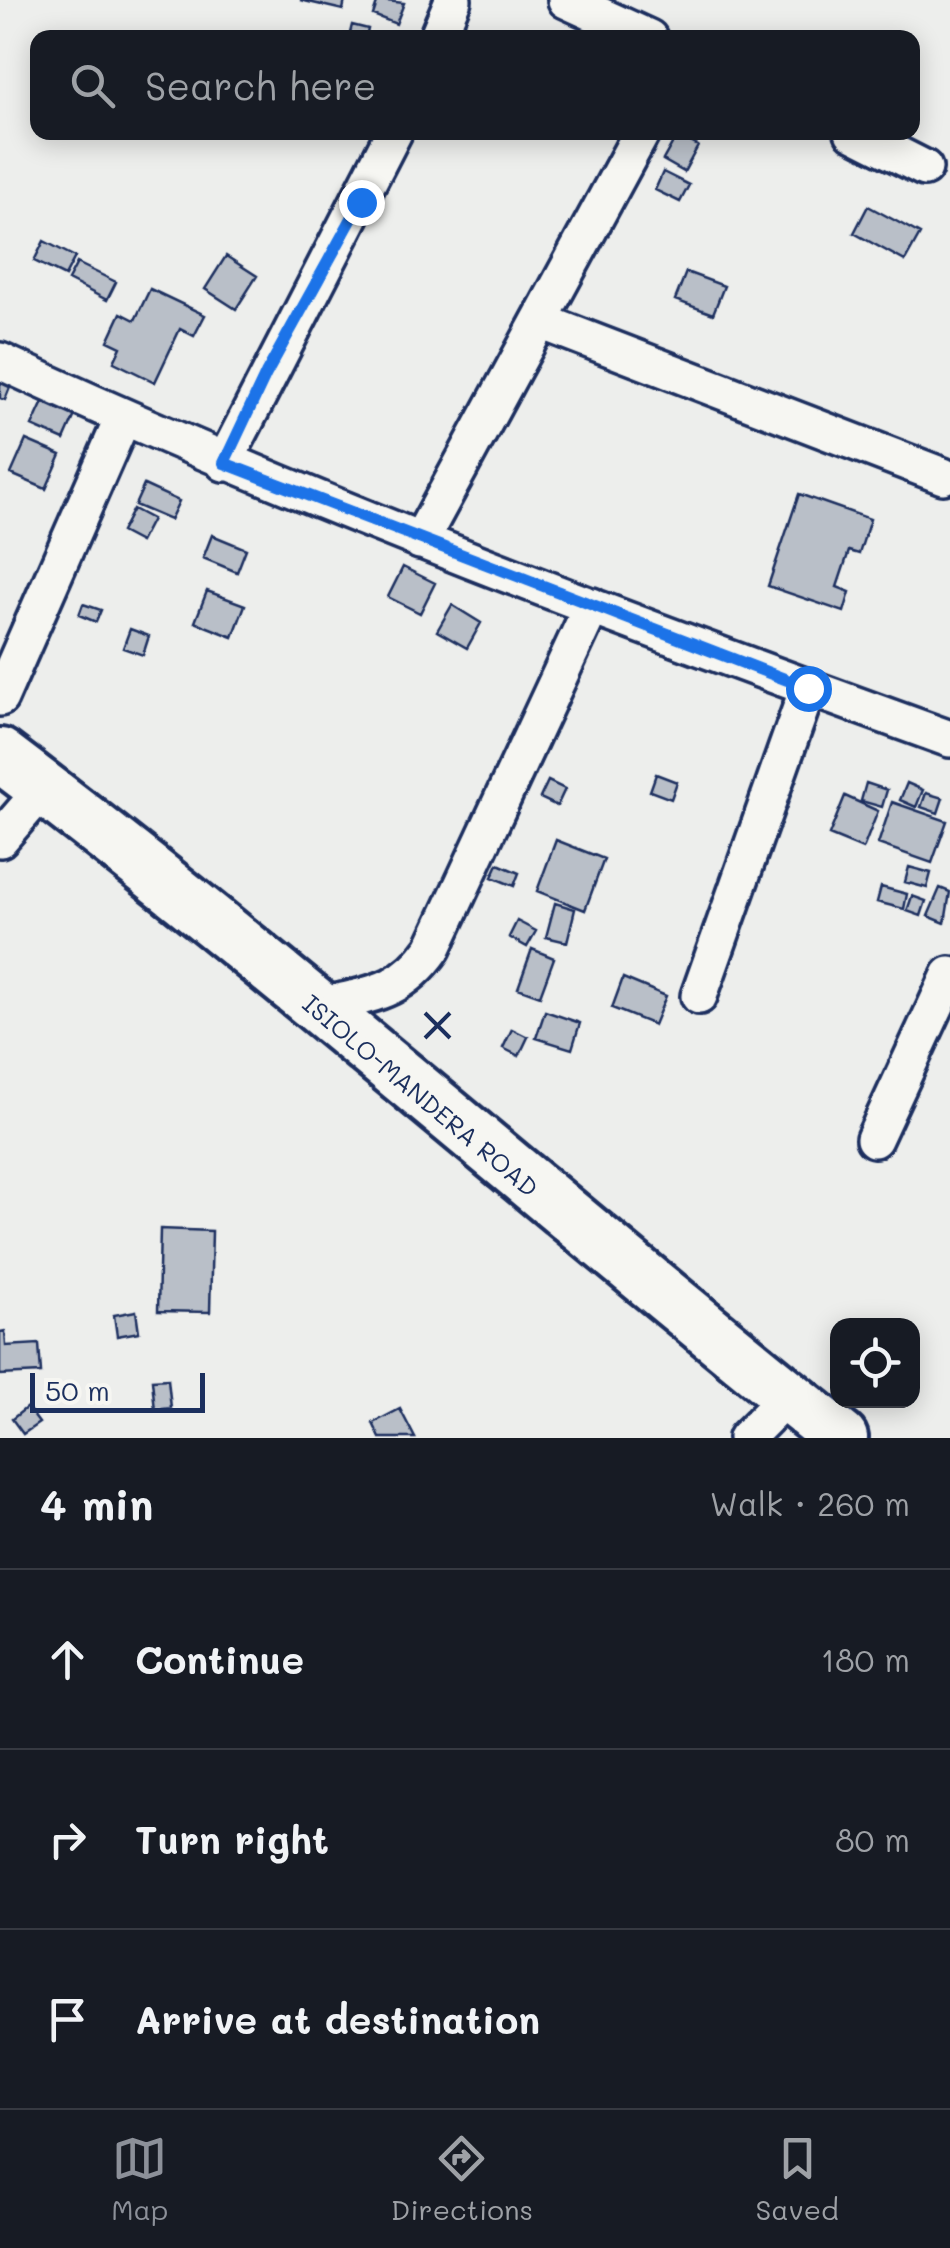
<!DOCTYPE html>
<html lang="en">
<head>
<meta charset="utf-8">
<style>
	body { margin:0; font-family:Mali,sans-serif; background:#20242c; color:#f1f3f6 }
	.controls { position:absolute; right:30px; bottom:30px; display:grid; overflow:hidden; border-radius:20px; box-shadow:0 5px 25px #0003 }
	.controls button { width:90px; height:90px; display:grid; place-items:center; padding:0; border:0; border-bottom:2px solid #363941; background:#171b24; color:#f1f3f6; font:50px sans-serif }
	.scale { position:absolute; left:30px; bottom:25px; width:175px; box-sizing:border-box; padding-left:10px; border:5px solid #1b2f5e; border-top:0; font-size:28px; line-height:35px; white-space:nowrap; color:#1b2f5e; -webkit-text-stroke:8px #f6f6f2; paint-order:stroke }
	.stop { position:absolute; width:30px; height:30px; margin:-22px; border:8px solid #1a73e8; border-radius:50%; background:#fff }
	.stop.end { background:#1a73e8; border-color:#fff; box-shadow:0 2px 10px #0008 }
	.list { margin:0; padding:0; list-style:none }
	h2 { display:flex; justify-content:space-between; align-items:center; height:130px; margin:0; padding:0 40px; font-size:42px }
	h2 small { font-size:32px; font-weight:400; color:#9ea1a6 }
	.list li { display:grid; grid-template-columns:65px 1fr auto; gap:30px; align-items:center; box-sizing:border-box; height:180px; padding:0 40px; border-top:2px solid #363941 }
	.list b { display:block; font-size:38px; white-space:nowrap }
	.list em { font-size:32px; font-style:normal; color:#9ea1a6 }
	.icon { flex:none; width:55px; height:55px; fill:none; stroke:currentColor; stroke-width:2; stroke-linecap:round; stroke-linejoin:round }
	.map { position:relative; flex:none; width:950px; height:1438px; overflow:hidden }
	.search { position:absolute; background:#171b24; box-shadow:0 5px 25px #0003; left:30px; right:30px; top:30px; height:110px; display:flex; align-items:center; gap:25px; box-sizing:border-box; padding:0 35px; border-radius:20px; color:#9ea1a6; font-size:38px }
	.sheet { height:670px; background:#171b24 }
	nav { display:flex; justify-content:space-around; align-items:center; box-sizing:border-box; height:140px; border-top:2px solid #363941; background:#171b24; font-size:28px; color:#9ea1a6 }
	nav a { display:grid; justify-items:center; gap:5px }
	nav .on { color:#8c9099 }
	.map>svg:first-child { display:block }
	.building { fill:#b9bfc8; stroke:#1b2f5e; stroke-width:2.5 }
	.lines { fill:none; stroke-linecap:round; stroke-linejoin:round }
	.minor-casing { stroke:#1b2f5e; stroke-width:42 }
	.highway-casing { stroke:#1b2f5e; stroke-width:60 }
	.minor { stroke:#f6f6f2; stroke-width:35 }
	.highway { stroke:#f6f6f2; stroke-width:52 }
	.route { stroke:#1a73e8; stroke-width:12 }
	.ticks { fill:none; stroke:#1b2f5e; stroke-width:4 }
	.labels { text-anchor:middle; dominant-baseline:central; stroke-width:10; stroke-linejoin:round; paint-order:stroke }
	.street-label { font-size:25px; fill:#1b2f5e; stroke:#f6f6f2 }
</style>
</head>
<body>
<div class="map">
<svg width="950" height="1438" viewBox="0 0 950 1438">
	<rect width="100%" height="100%" fill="#edeeec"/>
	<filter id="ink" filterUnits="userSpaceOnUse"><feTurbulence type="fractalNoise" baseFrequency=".01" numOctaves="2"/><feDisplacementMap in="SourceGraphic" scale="20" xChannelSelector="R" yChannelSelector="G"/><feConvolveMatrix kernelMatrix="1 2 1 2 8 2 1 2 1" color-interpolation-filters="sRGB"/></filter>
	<g filter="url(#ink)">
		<path class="building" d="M300,0h45l-2,10z
			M378,0l26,3 -8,21 -23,-9z
			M352,25l16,4 -2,9 -17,-1z
			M677,135l21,11 -14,26 -21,-12z
			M663,172l26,13 -9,17 -25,-12z
			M868,206l52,28 -15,27 -51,-28z
			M44,241l31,16 -10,19 -31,-15z
			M226,256l31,20 -21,33 -31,-20z
			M77,263l39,19 -9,18 -39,-20z
			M686,272l38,14 -11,28 -38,-14z
			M150,289l55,26 -11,21 -14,-7 -25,53 -41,-20 7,-15 -13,-6 13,-28 14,7z
			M0,381l11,4 -6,15 -5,-2z
			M44,400l31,15 -11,25 -32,-14z
			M26,440l35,15 -15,34 -35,-15z
			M144,485l35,16 -9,19 -35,-15z
			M799,494l71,25 -11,35 -10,-3 -12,36 13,5 -6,20 -76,-26z
			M133,509l19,10 -12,23 -19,-10z
			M212,535l34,14 -9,23 -34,-14z
			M403,567l32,16 -15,30 -32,-16z
			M207,591l38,14 -12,32 -38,-15z
			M83,604l18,6 -5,12 -17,-7z
			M452,605l29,18 -14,25 -30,-17z
			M130,629l19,7 -6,19 -20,-7z
			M656,774l21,8 -6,17 -21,-8z
			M548,781l17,8 -8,17 -17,-8z
			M866,783l21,7 -5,17 -21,-6z
			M907,783l16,7 -7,17 -16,-7z
			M926,793l17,5 -5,15 -17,-6z
			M845,796l33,15 -15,38 -34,-14z
			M892,802l55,19 -15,42 -54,-19z
			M556,840l48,19 -19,51 -48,-19z
			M498,864l21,9 -5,13 -22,-9z
			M909,867l22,6 -4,15 -22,-6z
			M881,887l26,7 -3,15 -27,-7z
			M940,888l10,4 -5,31 -17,-7z
			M912,896l14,5 -5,15 -14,-5z
			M555,903l20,6 -8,33 -21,-5z
			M517,921l19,10 -9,16 -18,-10z
			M532,949l22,9 -14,38 -22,-8z
			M623,978l43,18 -12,29 -42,-17z
			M545,1011l35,12 -8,26 -36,-11z
			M512,1029l16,8 -9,19 -16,-8z
			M160,1229l52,2 -2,81 -52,-1z
			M136,1311l3,21 -22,4 -3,-21z
			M5,1331l1,15 33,-2 2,29 -41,2v-43z
			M168,1379l3,29 -16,2 -3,-30z
			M27,1407l12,16 -16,11 -11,-15z
			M400,1409l15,29h-35l-7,-15z"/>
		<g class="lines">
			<g class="minor-casing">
				<path id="minor" d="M566,0l83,38
					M437,38l16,-38
					M853,132l71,36
					M540,321l403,155
					M0,361c310,143 629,262 950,378
					M224,463l170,-331
					M420,541l222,-409
					M0,698l123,-280
					M0,839l44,-51
					M699,996l109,-308
					M317,1007c52,-13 84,-13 116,-59l159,-342
					M874,1139l76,-164
					M746,1438l42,-42"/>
			</g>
			<g class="highway-casing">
				<path id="highway" d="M0,755c288,217 558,458 841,683"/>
			</g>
			<use href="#minor" class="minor"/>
			<use href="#highway" class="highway"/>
		</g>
	</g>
	<g class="lines" filter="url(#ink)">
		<path class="route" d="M361,202l-95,172 -42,89 584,225"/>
	</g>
	<path class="ticks" d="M425,1013l25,25M425,1038l25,-25"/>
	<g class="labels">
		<g class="street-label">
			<text transform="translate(421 1095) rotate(40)">ISIOLO-MANDERA ROAD</text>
		</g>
	</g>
</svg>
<div class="controls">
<button><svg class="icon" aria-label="locate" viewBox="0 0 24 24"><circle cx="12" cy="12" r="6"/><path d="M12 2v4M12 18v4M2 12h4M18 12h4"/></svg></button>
</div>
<div class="scale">50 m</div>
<div class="stop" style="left:808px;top:688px"></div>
<div class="stop end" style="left:361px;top:202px"></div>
<div class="search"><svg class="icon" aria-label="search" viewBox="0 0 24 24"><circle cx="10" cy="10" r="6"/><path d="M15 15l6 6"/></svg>Search here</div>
</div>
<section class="sheet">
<h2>4 min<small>Walk · 260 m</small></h2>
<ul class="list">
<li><svg class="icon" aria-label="ahead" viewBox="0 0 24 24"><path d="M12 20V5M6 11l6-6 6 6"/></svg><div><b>Continue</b></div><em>180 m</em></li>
<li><svg class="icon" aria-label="right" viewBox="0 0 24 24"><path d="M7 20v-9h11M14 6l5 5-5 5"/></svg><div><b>Turn right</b></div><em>80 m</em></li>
<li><svg class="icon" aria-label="arrive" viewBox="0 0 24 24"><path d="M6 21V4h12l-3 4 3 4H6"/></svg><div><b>Arrive at destination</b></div></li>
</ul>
</section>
<nav>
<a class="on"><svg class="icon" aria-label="map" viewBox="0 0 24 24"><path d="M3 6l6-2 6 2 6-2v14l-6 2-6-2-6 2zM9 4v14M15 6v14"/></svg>Map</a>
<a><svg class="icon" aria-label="directions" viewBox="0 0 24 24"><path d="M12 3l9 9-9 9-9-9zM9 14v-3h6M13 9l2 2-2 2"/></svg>Directions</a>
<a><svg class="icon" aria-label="saved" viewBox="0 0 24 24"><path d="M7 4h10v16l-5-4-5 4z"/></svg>Saved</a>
</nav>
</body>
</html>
